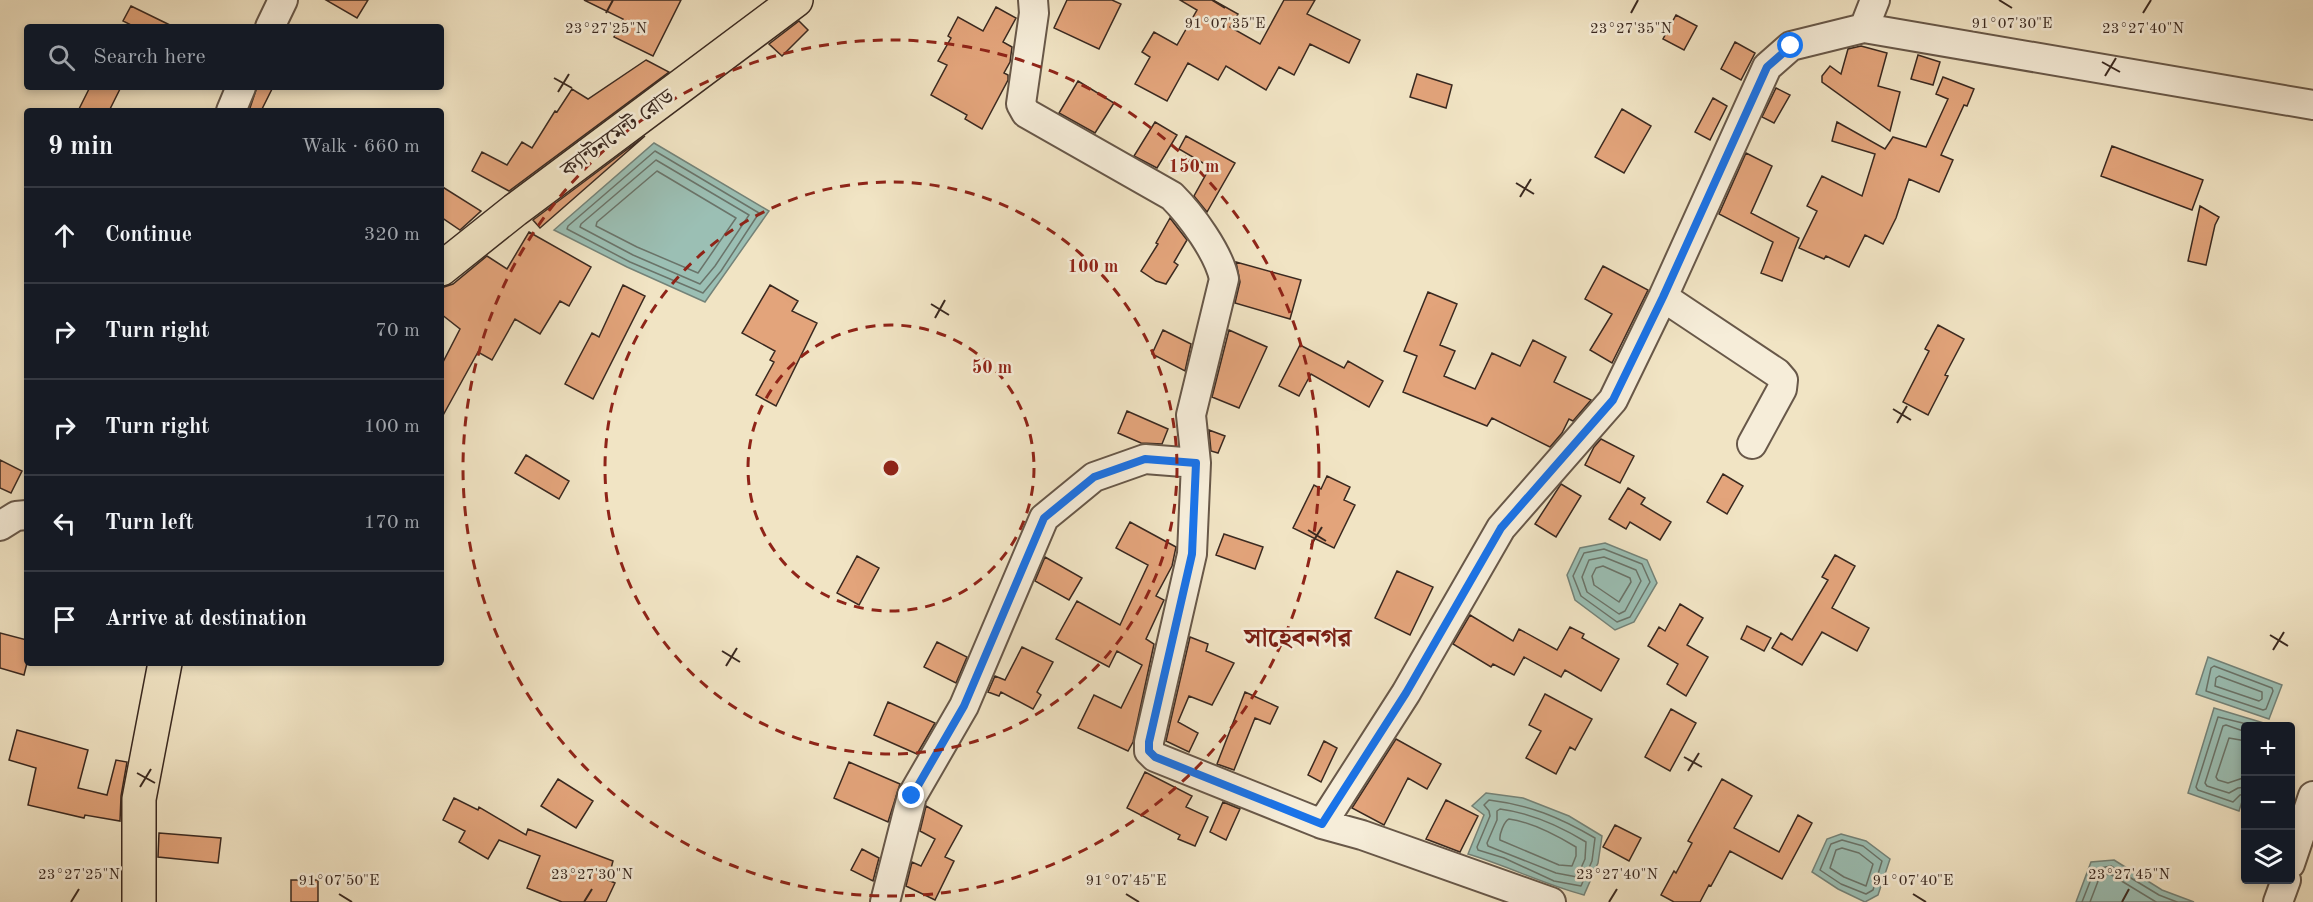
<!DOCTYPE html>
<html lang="en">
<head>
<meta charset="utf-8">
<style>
	body { margin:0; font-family:"Old Standard TT","Noto Serif Bengali",serif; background:#20242c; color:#f1f3f6 }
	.controls { position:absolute; right:18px; bottom:18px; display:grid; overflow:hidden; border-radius:6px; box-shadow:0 3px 9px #0003 }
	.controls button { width:54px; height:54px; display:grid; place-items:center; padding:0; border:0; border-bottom:2px solid #363941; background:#171b24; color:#f1f3f6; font:30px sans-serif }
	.stop { position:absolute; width:18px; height:18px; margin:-14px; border:4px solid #1a73e8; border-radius:50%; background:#fff }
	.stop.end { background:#1a73e8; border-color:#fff; box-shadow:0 2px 6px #0008 }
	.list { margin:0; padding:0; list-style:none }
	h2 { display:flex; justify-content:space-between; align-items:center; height:78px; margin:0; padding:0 24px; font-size:26px }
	h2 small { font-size:20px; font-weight:400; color:#9ea1a6 }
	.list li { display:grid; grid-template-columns:39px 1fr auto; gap:18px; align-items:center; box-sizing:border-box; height:96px; padding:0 24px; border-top:2px solid #363941 }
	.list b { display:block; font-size:22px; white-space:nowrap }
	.list em { font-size:20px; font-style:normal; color:#9ea1a6 }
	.icon { flex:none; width:33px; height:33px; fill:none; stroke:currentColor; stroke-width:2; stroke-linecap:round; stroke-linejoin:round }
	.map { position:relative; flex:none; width:2313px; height:902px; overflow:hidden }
	.search { position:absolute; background:#171b24; box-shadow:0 3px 9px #0003; left:24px; top:24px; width:420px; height:66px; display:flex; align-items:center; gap:15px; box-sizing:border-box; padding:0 21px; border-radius:6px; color:#9ea1a6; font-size:22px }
	.panel { position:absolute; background:#171b24; box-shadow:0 3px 9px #0003; left:24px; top:108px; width:420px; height:558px; border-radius:6px }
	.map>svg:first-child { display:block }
	.water { fill:#9bbfb4; stroke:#748379; stroke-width:1.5 }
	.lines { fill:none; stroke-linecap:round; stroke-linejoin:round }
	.shore { stroke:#6a746a; stroke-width:1.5 }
	.building { fill:#e3a47b; stroke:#3a2920; stroke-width:1.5 }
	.minor-casing { stroke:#685849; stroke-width:32 }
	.major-casing { stroke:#3a2920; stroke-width:36 }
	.minor { stroke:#f6edd9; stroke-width:28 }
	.major { stroke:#f1e4c4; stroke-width:33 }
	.route { stroke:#1a73e8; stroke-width:8 }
	.ticks { fill:none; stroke:#3a2920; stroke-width:2 }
	.ring { fill:none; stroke:#8f2418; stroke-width:3; stroke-dasharray:10 8 }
	.labels { text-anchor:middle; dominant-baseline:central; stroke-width:5; stroke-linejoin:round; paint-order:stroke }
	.street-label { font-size:22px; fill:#3a2920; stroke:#f6edd9 }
	.quarter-label { font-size:26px; font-weight:bold; fill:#7a1f14; stroke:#f6edd9 }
	.ticks-label { font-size:15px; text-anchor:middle; fill:#3a2920; stroke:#f6edd9; stroke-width:5; stroke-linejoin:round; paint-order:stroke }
	.centre { fill:#8f2418; stroke:#f6edd9; stroke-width:3 }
	.ring-label { font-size:18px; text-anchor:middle; font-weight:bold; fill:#8f2418; stroke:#f6edd9; stroke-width:5; stroke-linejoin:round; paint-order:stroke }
</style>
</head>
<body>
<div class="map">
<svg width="2313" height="902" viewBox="0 0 2313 902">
	<rect width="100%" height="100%" fill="#f1e4c4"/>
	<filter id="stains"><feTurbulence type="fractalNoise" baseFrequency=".00333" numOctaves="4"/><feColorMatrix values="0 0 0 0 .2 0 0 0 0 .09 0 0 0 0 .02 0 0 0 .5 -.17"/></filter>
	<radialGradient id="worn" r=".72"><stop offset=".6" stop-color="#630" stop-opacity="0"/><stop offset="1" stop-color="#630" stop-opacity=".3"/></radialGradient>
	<path class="water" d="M654,143l115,68 -64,91 -78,-35 -73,-37z
		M1605,543l42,17 10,23 -23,39 -19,8 -40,-30 -8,-25 13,-27z
		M2208,657l74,28 -13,34 -73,-25z
		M2214,708l53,16 -1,2h-20l-1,66 -6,19 -51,-18z
		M1486,793l37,5 46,18 33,20 -4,27 -14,32c-41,-11 -76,-29 -116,-41l16,-39 -12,-9z
		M1841,834l25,7 24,18 -12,36 -13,7 -27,-13 -26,-17 15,-33z
		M2114,860l48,30 32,12h-118l15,-40z"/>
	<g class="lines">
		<path class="shore" d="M655,151l104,62 -38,58 -18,22 -73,-31 -63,-33 1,-3z
			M656,160l93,55 -34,51 -15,18 -67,-29 -53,-28 1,-3z
			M657,171l79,47 -38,55 -61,-26 -41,-21 1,-4z
			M1604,549l38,15 8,18 -20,35 -13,5 -36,-26 -8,-20 11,-23z
			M1604,557l32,13 5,11 -16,30 -6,3 -32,-22 -5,-15 7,-17z
			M1603,566l27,12 1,4 -12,20 -25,-17 -2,-9 4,-8z
			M2214,666l58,22 1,3 -7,18 -3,1 -57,-19 5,-23z
			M2219,676l43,16v7l-3,2 -44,-15 1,-8z
			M2246,732l-20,-7 -3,1 -18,57 2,3 22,7 9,-5 8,-1
			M2246,741l-17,-3 -13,39 2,3 10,3 18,-6
			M2246,794l-6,1 -7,7 -35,-12 -2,-3 22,-70 37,9
			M1489,800c41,5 70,17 106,38l-3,23 -11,25 -27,-5 -50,-23 -26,-8 -1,-3 13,-31 -1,-5 -5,-6z
			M1500,809c31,4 60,17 86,33l-1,17 -8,18 -21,-4 -68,-27 -1,-3 10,-23v-9z
			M1509,819c23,3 47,16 67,28v9l-4,10 -13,-1 -59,-25c-1,-5 4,-19 9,-21z
			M1842,840l21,6 19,15 -9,29 -7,4 -25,-10 -21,-14 11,-26z
			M1842,848l17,5 14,11 -7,22 -22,-9 -14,-9 6,-18z
			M2082,902l13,-33 16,-3 48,29 18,7
			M2090,902l10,-26 10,-2 46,28"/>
	</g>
	<path class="building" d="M326,0h42l-11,18z
		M584,0h97l-28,56 -39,-19 9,-18z
		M1067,0h45l9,4 -22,45 -45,-21z
		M1180,0h33l25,14 -8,13 30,17 24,-44h31l-8,14 53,26 -11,23 -39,-19 -16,31 -15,-8 -13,23 -40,-24 -8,14 -30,-17 -21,38 -32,-17 15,-27 -8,-5 12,-20 23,13 20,-35z
		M131,6l43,21h-39l-12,-6z
		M996,7l20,11 -13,24 9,5 -2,15 -6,11 4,2v5l-26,49 -17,-10 2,-4 -36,-20 16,-30 -9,-4 13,-23 -3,-2 10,-19 25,14z
		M1676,15l21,11 -13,24 -21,-11z
		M799,21l9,9 -26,26 -13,-12z
		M1735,42l20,11 -14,27 -20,-11z
		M1861,46l26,7 -9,33 22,6 -10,39 -68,-49v-6l8,-10 11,8 7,-25z
		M1918,55l22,7 -7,23 -22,-6z
		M646,60l23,12 -160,119 -37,-20 10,-19 25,13 15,-23 10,6 23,-37 2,1 15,-23 16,10z
		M1417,74l35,11 -6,23 -36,-11z
		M1943,77l31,12 -7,17 -3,-1 -23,50 12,5 -14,32 -30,-13 -13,39 -13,26 -18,-9 -16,32 -23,-11 -2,3 -25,-11 18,-37 -10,-5 15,-30 40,20 13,-42 -43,-13 5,-19 48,27 8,-12 33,10 22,-48 -12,-5z
		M1078,81l36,22 -19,30 -36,-20z
		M90,87h31l-12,24h-31z
		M257,87h16l-12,24h-12z
		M1776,88l14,7 -16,28 -12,-6z
		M1713,98l14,8 -17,34 -15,-8z
		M1622,109l29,17 -27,47 -29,-16z
		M1155,122l22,13 -20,33 -23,-12z
		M645,136l-105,92 -7,-8z
		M1186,136l49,27 -28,49 -13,-16 16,-29 -31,-18z
		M2112,146l91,34 -11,30 -91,-34z
		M1746,153l26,13 -21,47 48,25 -17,43 -21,-8 12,-31 -54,-28z
		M441,186l40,25 -21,19 -19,-13z
		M2200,206l19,11 -4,8 -9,40 -18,-4z
		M1170,218l17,22 -13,22 4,3 -12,19 -10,-3 -15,-10 17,-27 -2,-1z
		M529,232l62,35 -22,39 -9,-5 -20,33 -25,-15 -23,41 -14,-8 -37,67v-53l19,-37 -19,-15v-26l12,-4 34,-28 20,13z
		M1236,262l65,18 -11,39 -55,-16 5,-21z
		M1603,266l45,24 -36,73 -22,-13 22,-36 -27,-15z
		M623,285l22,11 -52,103 -28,-15 27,-51 7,4z
		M770,285l28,16 -6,10 25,12 -41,83 -20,-11 18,-33 -4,-2 5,-9 -33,-18z
		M1428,292l29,12 -17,41 15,6 -11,25 31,13 17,-36 28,13 13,-26 33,17 -12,25 37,18 -18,21 -4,-2 -7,14 -12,14 -58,-29 -5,8 -84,-34 14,-36 -13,-5z
		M1938,325l26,14 -19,36 3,1 -20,39 -25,-13 26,-51 -4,-2z
		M1163,330l28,14 -6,27 -33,-17z
		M1229,330l38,17 -28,61 -27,-11z
		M1300,345l44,23 4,-7 35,20 -14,26 -58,-33 -12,22 -20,-10z
		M1127,411l41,18 -6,15 -21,-1 -23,-10z
		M1209,430l16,6 -7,17 -7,-2z
		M1601,439l33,17 -14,27 -35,-18 9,-18z
		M526,455l43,26 -10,18 -44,-26z
		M0,460l22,11 -11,22 -11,-5z
		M1723,474l20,12 -16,28 -20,-12z
		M1327,476l23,11 -6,13 11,5 -21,43 -41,-20 21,-43 7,4z
		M1561,484l20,12 -25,41 -21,-13z
		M1628,488l17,10 -4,6 30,18 -11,18 -30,-18 -4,7 -17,-10z
		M1130,522l46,25 -4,19 -16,30 8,4 -18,39 8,5 -21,98 -5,9 -50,-23 16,-33 27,13 21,-43 -25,-14 -8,16 -53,-28 21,-38 43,24 28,-60 -32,-17z
		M1224,534l39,13 -8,22 -39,-14z
		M1835,555l20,11 -23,42 37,20 -12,23 -35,-19 -20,33 -30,-17 9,-15 11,7 36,-60 -6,-3z
		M857,556l22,12 -20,37 -22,-12z
		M1045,557l37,21 -13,22 -34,-19z
		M1397,571l36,16 -23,48 -35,-17z
		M1680,604l23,14 -16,27 21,12 -22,39 -19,-12 11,-20 -30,-18 11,-19 6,4z
		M1470,615l43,26 6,-12 38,21 13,-23 14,7 -2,4 37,21 -18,32 -36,-21 -4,7 -37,-20 -10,18 -21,-11 -2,3 -38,-23z
		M1747,626l24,12 -7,13 -23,-12z
		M0,633l27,7v23l-3,12 -24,-7z
		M1190,637l18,7 -2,7 28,12 -22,42 -23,-9 -11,26 20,11 -9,19 -23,-11z
		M937,642l30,15 -11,26 -32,-16z
		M1022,647l31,15 -16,30 4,3 -8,14 -32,-17 -2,4 -11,-4 7,-16 10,4z
		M1245,692l33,15 -8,17 -15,-6 -21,52 -17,-6z
		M1545,694l47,25 -17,31 -5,-3 -14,27 -30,-16 15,-27 -12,-6z
		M888,702l47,21 -18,31 -43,-19z
		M1671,709l25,14 -26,48 -25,-14z
		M17,730l71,20 -10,38 29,7 9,-35 11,2 -6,34 -1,25 -35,-6 -1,3 -56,-13 8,-37 -27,-8z
		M1396,739l45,25 -14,25 -19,-11 -24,47 -32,-17z
		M1324,741l13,7 -16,34 -13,-7z
		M849,762l51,22 -12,38 -54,-24z
		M1145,772l47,24 -6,11 22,10 -13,29 -17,-7 2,-4 -53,-27z
		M558,779l35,22 -17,27 -35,-22z
		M1722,779l30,17 -18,32 45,24 19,-37 14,8 -30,56 -52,-28 -19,35 -2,-1 -9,17h-26l-13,-7 13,-24 2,2 16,-30 -4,-2z
		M454,798l24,12 1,-3 47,28 2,-6 85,32 -5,19 7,3 -9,19h-44l-35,-14 13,-32 -41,-16 -11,19 -29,-17 6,-11 -22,-11z
		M1446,800l32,16 -18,36 -34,-13z
		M1223,802l17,7 -14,31 -16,-8z
		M926,806l36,20 -17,31 9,4 -19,39 -29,-14 6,-24 9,4 14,-27 -15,-8z
		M1615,825l26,13 -12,23 -26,-14z
		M159,833l62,5 -3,25 -60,-6z
		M862,849l17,9 -6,23 -22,-11z
		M291,880h27v22h-27z"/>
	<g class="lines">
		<g class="minor-casing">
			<path id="minor" d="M1033,0l1,13 -13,91 5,9 146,83c19,19 47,57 52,83l-33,136 5,48 -4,91 -43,188v9l6,6 167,67
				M270,27l13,-27
				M1864,28l11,-28
				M231,111l10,-24
				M1663,297l114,76 6,7 -1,9 -30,55
				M0,526l16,-10 11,-1
				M2290,864l23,-68
				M885,902l27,-106 52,-90 80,-188 50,-41 51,-18 51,4
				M1551,902l-189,-67 -40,-11 84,-131 95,-165 112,-128 50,-103 104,-230 24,-21 73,-18 449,77
				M2278,902l8,-22"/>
		</g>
		<g class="major-casing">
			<path id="major" d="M441,269l74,-59 281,-210
				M139,902v-103l26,-136"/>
		</g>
		<use href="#minor" class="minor"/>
		<use href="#major" class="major"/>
	</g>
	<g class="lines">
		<path class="route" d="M912,796l52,-90 80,-188 50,-41 51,-18 51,4 -4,91 -43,188v9l6,6 167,67 84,-131 95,-165 112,-128 50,-103 104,-230 24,-21"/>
	</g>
	<path class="ticks" d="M1212,0l13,8M1999,0l13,8M606,13l7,-13M1631,13l7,-13M2143,13l8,-13M2102,62l18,10M2105,76l11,-18M554,78l18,10M558,92l11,-18M1516,183l18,11M1520,197l11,-18M931,304l18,11M935,318l10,-18M1893,409l18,11M1897,423l10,-17M1308,530l18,11M1311,545l11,-18M2270,635l18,11M2273,650l11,-18M722,651l18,11M726,666l11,-18M1684,757l18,10M1688,771l11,-18M137,773l18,10M140,787l11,-18M339,894l13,8M1126,894l13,8M1913,894l13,8M71,902l8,-13M584,902l8,-13M1609,902l8,-13M2122,902l7,-13"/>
	<g class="ring">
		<circle cx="891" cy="468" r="143"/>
		<circle cx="891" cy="468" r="286"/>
		<circle cx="891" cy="468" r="428"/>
	</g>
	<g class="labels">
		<g class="street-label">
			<text transform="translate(618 134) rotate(-36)">ক্যান্টনমেন্ট রোড</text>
		</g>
		<g class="quarter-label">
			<text x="1298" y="639">সাহেবনগর</text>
		</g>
	</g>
	<g class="ticks-label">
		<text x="1225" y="28">91°07'35"E</text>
		<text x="2012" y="28">91°07'30"E</text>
		<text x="1631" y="33">23°27'35"N</text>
		<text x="606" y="33">23°27'25"N</text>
		<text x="2143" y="33">23°27'40"N</text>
		<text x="79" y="879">23°27'25"N</text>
		<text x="592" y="879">23°27'30"N</text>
		<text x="1617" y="879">23°27'40"N</text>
		<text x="2129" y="879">23°27'45"N</text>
		<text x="339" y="885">91°07'50"E</text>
		<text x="1126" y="885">91°07'45"E</text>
		<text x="1913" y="885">91°07'40"E</text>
	</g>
	<circle cx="891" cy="468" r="9" class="centre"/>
	<g class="ring-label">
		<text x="1194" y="172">150 m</text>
		<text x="1093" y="272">100 m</text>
		<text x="992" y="373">50 m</text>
	</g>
	<rect width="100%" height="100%" filter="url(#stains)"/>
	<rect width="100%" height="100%" fill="url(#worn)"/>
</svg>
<div class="controls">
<button>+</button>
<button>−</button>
<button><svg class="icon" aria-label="layers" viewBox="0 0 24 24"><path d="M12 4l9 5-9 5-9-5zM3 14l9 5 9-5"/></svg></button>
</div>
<div class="stop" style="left:1791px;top:46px"></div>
<div class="stop end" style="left:912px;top:796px"></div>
<div class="search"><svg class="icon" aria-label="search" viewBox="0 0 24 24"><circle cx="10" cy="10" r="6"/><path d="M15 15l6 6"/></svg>Search here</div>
<section class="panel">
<h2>9 min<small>Walk · 660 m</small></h2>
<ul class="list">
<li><svg class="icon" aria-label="ahead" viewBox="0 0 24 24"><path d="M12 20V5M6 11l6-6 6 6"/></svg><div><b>Continue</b></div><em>320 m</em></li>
<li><svg class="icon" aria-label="right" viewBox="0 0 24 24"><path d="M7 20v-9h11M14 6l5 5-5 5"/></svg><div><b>Turn right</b></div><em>70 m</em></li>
<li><svg class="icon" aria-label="right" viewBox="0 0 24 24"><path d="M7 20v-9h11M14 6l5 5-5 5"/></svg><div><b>Turn right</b></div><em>100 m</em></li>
<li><svg class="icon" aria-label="left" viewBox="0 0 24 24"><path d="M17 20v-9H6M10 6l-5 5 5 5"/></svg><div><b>Turn left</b></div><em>170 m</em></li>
<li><svg class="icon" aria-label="arrive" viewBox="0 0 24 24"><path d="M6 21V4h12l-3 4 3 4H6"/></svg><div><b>Arrive at destination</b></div></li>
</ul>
</section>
</div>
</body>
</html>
